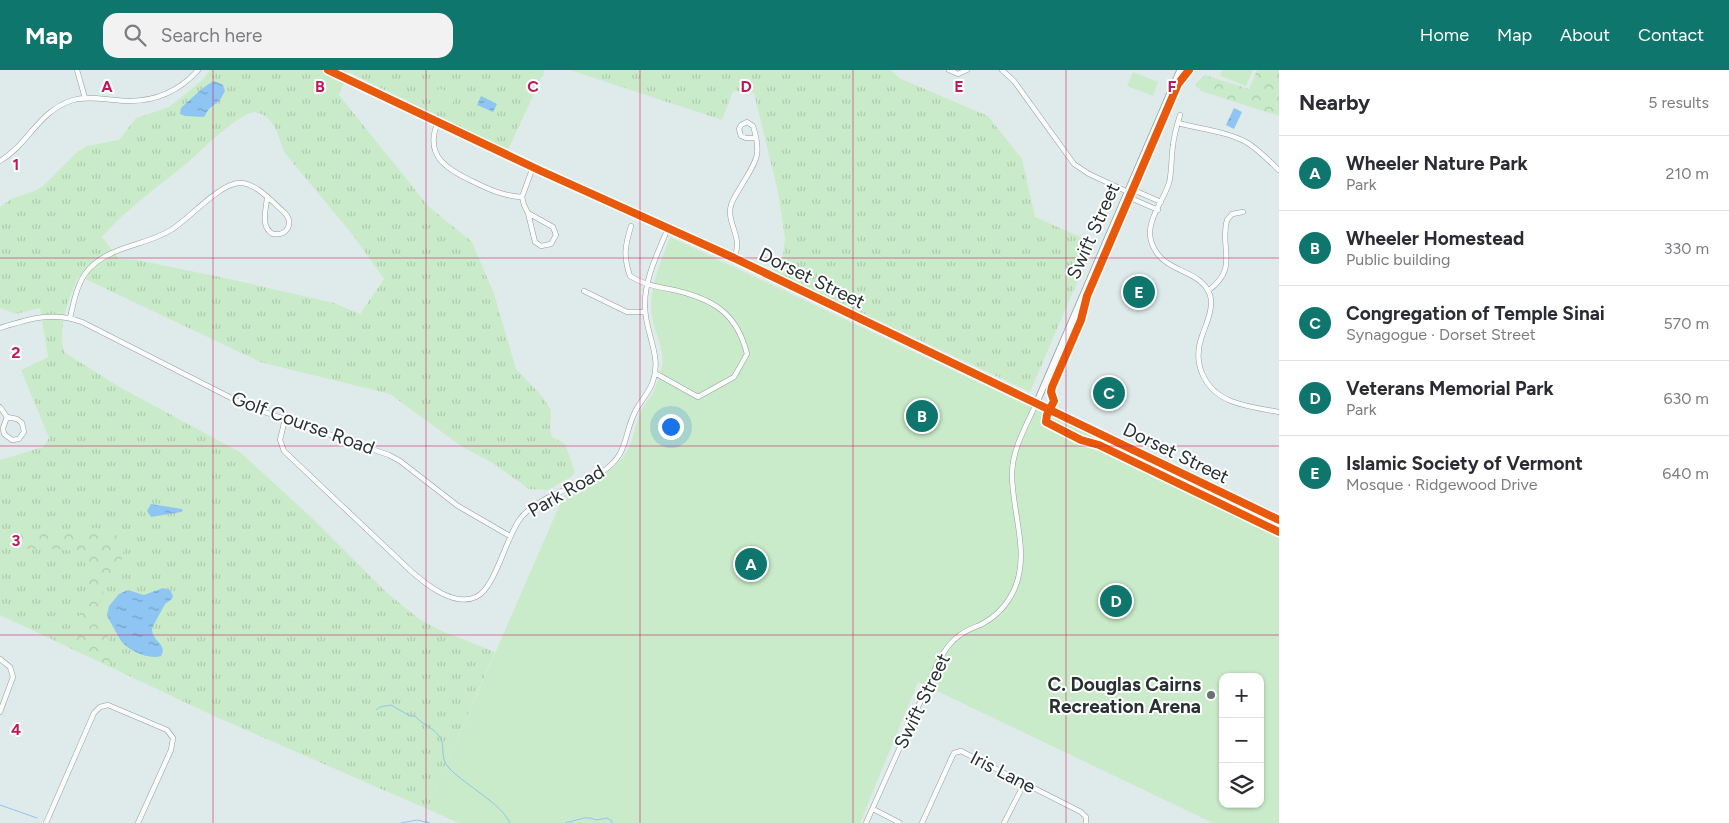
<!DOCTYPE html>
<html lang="en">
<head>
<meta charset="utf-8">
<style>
	body { margin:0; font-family:Figtree,sans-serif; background:#f2f2f3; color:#2b2b33 }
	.controls { position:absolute; right:15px; bottom:15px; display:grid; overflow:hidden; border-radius:10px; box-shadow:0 1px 4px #0004 }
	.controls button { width:45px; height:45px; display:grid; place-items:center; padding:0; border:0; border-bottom:1px solid #e1e1e2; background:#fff; color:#2b2b33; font:25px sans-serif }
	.you { position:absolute; left:670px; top:356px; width:18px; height:18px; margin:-12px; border:4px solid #fff; border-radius:50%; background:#1a73e8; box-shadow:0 0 0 8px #1a73e833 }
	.badge { display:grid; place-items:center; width:32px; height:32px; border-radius:50%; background:#0f766e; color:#fff; font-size:16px; font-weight:700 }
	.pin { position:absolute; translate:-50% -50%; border:2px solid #fff; box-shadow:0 1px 5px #0006 }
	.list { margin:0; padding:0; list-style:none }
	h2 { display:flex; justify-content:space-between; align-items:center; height:65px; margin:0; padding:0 20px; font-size:21px }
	h2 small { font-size:16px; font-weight:400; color:#7c7c81 }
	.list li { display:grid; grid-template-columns:32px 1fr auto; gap:15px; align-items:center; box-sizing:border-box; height:75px; padding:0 20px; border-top:1px solid #e1e1e2 }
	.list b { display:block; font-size:19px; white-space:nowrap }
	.list p { margin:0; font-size:16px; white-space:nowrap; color:#7c7c81 }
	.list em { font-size:16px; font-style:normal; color:#7c7c81 }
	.icon { flex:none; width:28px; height:28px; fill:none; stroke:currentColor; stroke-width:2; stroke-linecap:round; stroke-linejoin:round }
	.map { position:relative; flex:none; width:1279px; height:753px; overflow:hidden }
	header { display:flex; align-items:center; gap:30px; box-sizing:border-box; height:70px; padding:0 25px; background:#0f766e; color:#fff }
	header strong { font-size:24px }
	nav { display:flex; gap:28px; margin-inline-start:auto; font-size:18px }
	.search { width:350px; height:45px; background:#f2f2f3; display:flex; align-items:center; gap:12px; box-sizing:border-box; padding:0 18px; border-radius:15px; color:#7c7c81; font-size:19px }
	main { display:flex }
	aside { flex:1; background:#fff }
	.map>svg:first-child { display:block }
	.grass { fill:url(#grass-tufts); fill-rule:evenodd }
	.forest { fill:url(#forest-crowns) }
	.green { fill:#caebc9; fill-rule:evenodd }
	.water { fill:url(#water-ripples) }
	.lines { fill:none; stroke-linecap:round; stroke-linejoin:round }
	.stream { stroke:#8ec5f3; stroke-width:1 }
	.street-casing { stroke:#949d9d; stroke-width:5.5 }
	.secondary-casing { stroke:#949d9d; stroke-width:7 }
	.street { stroke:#fafcfc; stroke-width:4.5 }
	.secondary { stroke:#fafcfc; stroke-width:5.5 }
	.cycleway-casing { stroke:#fff; stroke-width:11 }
	.cycleway { stroke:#e8590c; stroke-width:8 }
	.grid { fill:none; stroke:#c2185b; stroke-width:1; stroke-opacity:0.55 }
	.poi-dot { fill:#687272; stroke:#fff; stroke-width:2 }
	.labels { text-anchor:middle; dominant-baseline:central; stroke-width:4; stroke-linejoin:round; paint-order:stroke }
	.street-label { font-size:19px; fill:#283131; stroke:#fff }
	.poi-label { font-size:19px; font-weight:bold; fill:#283131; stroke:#fff; text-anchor:end }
	.grid-label { font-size:16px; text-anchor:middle; font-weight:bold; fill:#c2185b; stroke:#fff; stroke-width:4; stroke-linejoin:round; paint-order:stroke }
</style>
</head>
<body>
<header>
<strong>Map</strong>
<div class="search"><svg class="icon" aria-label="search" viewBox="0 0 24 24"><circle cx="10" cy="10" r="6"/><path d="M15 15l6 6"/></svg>Search here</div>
<nav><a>Home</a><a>Map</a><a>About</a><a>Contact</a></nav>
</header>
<main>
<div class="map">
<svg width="1279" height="753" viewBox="0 0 1279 753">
	<defs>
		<pattern id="grass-tufts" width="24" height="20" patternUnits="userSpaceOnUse" patternTransform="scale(1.25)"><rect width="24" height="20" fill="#caebc9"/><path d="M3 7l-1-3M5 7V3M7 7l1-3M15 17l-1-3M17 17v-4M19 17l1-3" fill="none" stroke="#aecaad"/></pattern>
		<pattern id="forest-crowns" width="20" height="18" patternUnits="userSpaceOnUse" patternTransform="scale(1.25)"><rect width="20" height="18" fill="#caebc9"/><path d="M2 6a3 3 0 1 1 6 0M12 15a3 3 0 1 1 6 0" fill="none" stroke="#aecaad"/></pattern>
		<pattern id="water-ripples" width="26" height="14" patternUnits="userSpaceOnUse" patternTransform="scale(1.25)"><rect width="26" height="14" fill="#8ec5f3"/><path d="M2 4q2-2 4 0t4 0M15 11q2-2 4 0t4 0" fill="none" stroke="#74a1c5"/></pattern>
	</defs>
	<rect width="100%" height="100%" fill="#dfebeb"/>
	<path class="grass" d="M210,0h335l-37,80 -160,-78 -9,23 90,112 43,35 22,52 22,75 26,27 9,14 -1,18 2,9 13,7 10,28 -4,5 -23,13 -19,-1 -38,-27 -30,-16 -71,-52 -130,-32 -181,-86c-10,19 -23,56 -14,77l58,36 117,63 72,66 74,74 33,27 23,12 53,21 -68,157 -213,-93 -214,-101v-155l43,-13 6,-9 -28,-68 27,-13 -8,-49 -24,6 -16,-6v-101l13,-9 22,-7 8,-5 35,-35 9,-5 32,-6 17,-22 33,-11 31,-25zM255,42c20,4 23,24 29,40l68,82 32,45 -24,35 -26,-11 -109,-25 -88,-18 -18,-1 -17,-22c25,-29 56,-50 85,-74 17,-14 47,-47 68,-51z
		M570,0h321l8,8 89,38 34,43 13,58 59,26 -64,149 -257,-121 10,-15 2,-18 -7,-46 -24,-99 -21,-2 -11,29z"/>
	<path class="forest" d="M1257,0h22v46l-78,-25 -6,-7 10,-9 44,14z
		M82,458c13,0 32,-1 39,13 11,24 -22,44 -22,68 1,13 10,25 11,38 1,6 0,13 -1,19l-39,-18 20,-69c2,-38 -36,-28 -61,-30 -6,-1 -13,-4 -18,-7l3,-7 22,-2 19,1z"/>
	<path class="green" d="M1222,0h31l-7,16 -26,-10z
		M1133,2l25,10 -5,14 -26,-10z
		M445,6l17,8 -4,8 -17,-8z
		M439,18l17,8 -4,8 -17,-8z
		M670,167l609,287v299h-66l-295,-141 -58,141h-401l-32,-14 137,-314c27,-12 54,-22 67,-52 4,-12 6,-24 12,-36 2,-4 6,-8 9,-12 4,-9 8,-20 10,-29 3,-20 -10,-37 -11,-56 -1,-25 11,-51 19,-73zM1223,607h37v127h-37z"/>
	<path class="water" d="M214,11l9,4 2,6 -5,9 -11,9 -5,8 -19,-1 -5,-2 1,-6c11,-10 20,-20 33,-27z
		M481,26l16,8 -4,8 -16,-7z
		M1234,38l8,4 -8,17 -8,-4z
		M151,434l31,5 1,2 -2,1 -30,5 -4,-6z
		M163,518l7,2 3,6 -1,3 -7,5 -13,24c0,15 16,15 9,28 -12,4 -32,-5 -40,-15 -5,-8 -9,-17 -14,-25l2,-10 10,-12 9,-4 16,5z"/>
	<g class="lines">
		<path class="stream" d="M376,640l4,-3 11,-2 19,11h5c6,8 18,11 24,20 8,9 -1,20 10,32 17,18 52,35 61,55
			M0,735l37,13
			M401,753l16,-3 13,3
			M565,753l19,-5h6l7,2 10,-2 5,3v2"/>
		<g class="street-casing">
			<path id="street" d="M77,0l8,28
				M949,0l9,4 9,-4
				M1002,0l12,11 60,83 15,10 39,18
				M1180,45c-3,10 -6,20 -7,30 -2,13 -1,26 -4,38 -5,16 -19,33 -19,50 0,11 7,23 16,29 15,11 37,13 44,33 4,13 -4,29 -8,41 -10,27 2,54 29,65 15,6 32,8 48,11
				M438,52c-15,34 10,48 36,60 16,8 30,14 48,15
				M1178,53c22,6 47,8 68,19 12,7 22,18 33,28
				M0,91c29,-17 38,-50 73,-61 13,-4 29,-1 42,0 33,4 61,-5 83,-30
				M1129,118l32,14
				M1126,126l32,14
				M528,143l25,14 3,8 -5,9 -10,2 -6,-4 -7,-29 -4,-8 -2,-8 11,-30
				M631,156c-6,20 -8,30 -1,50 14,9 28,11 44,14 39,9 63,23 73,64l-13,23 -36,20 -43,-24
				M734,188c10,-21 -8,-34 -3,-53 2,-6 6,-12 9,-17 15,-26 23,-31 13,-62l-6,-4 -6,3 -2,4 2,7 5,2h10
				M584,221l43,21h18
				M1208,221c32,-24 11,-42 19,-71l5,-6 11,-2
				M70,248c4,-17 7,-36 19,-49 21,-23 56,-23 82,-39 18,-11 48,-46 68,-47 17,-1 34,20 46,30 9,11 2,23 -12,21 -13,-7 -7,-24 -6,-36
				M0,258c28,-9 53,-17 82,-6l165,84 142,49 11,6 58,45 52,30
				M0,337l7,10
				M7,347l10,2 5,4 2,9 -5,7 -7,1 -8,-6 -1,-6z
				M285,349l-5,21 4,11 128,121c15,13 42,35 64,25 19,-8 30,-60 44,-78 16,-22 58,-32 82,-47 26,-17 21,-34 32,-58 5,-12 15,-20 19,-33 9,-25 -8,-49 -8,-74 -1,-28 13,-54 23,-79
				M0,589l10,8 3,10 -13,35
				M873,739l27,14
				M46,753l48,-110 6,-6 8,-2 59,25 6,8 -2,12 -33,73
				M866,753l74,-165c6,-9 11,-17 20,-23 6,-5 13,-7 20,-10 16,-8 27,-20 34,-35 17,-37 -3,-80 -2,-118 1,-24 14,-46 24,-68
				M922,753l30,-66 2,-4 7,-2 120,61 5,5v6
				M1004,753l21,-41"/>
		</g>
		<g class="secondary-casing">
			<path id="secondary" d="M328,0l213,101 193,87 545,262
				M1036,334l144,-334"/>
		</g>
		<use href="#street" class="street"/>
		<use href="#secondary" class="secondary"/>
		<g class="cycleway-casing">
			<path id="cycleway" d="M328,0l213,101 193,87 545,262
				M1189,0l-11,14 -91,212 -6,24 -29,67 -1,5 3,9 -7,14 -1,7 35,18 18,5 180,87"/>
		</g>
		<use href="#cycleway" class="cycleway"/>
	</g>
	<path class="grid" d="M213,0v753M426,0v753M640,0v753M853,0v753M1066,0v753M0,188h1279M0,376h1279M0,565h1279"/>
	<circle class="poi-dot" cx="1211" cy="625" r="5"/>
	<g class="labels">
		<g class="street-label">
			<text transform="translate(1093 161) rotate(-66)">Swift Street</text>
			<text transform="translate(812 208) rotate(26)">Dorset Street</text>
			<text transform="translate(303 353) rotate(20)">Golf Course Road</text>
			<text transform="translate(1176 383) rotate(26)">Dorset Street</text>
			<text transform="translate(566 421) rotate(-30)">Park Road</text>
			<text transform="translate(922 631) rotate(-64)">Swift Street</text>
			<text transform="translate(1003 702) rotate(27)">Iris Lane</text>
		</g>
		<g class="poi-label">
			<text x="1201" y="614">C. Douglas Cairns<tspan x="1201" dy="22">Recreation Arena</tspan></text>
		</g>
	</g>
	<g class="grid-label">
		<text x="107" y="22">A</text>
		<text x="320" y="22">B</text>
		<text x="533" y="22">C</text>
		<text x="746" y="22">D</text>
		<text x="959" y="22">E</text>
		<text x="1172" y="22">F</text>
		<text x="16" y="100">1</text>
		<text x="16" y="288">2</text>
		<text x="16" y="476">3</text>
		<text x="16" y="665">4</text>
	</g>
</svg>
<div class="controls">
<button>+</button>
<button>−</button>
<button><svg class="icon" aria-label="layers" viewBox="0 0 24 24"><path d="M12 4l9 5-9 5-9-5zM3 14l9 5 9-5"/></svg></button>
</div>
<div class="you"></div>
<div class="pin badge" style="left:751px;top:494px">A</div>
<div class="pin badge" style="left:922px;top:346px">B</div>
<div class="pin badge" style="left:1109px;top:323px">C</div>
<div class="pin badge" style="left:1116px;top:531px">D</div>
<div class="pin badge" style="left:1139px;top:222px">E</div>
</div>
<aside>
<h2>Nearby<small>5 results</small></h2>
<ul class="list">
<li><span class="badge">A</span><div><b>Wheeler Nature Park</b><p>Park</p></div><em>210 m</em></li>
<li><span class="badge">B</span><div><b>Wheeler Homestead</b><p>Public building</p></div><em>330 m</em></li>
<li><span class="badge">C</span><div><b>Congregation of Temple Sinai</b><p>Synagogue · Dorset Street</p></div><em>570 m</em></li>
<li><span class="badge">D</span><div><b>Veterans Memorial Park</b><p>Park</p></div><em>630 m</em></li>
<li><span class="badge">E</span><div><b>Islamic Society of Vermont</b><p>Mosque · Ridgewood Drive</p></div><em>640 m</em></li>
</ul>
</aside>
</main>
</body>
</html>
